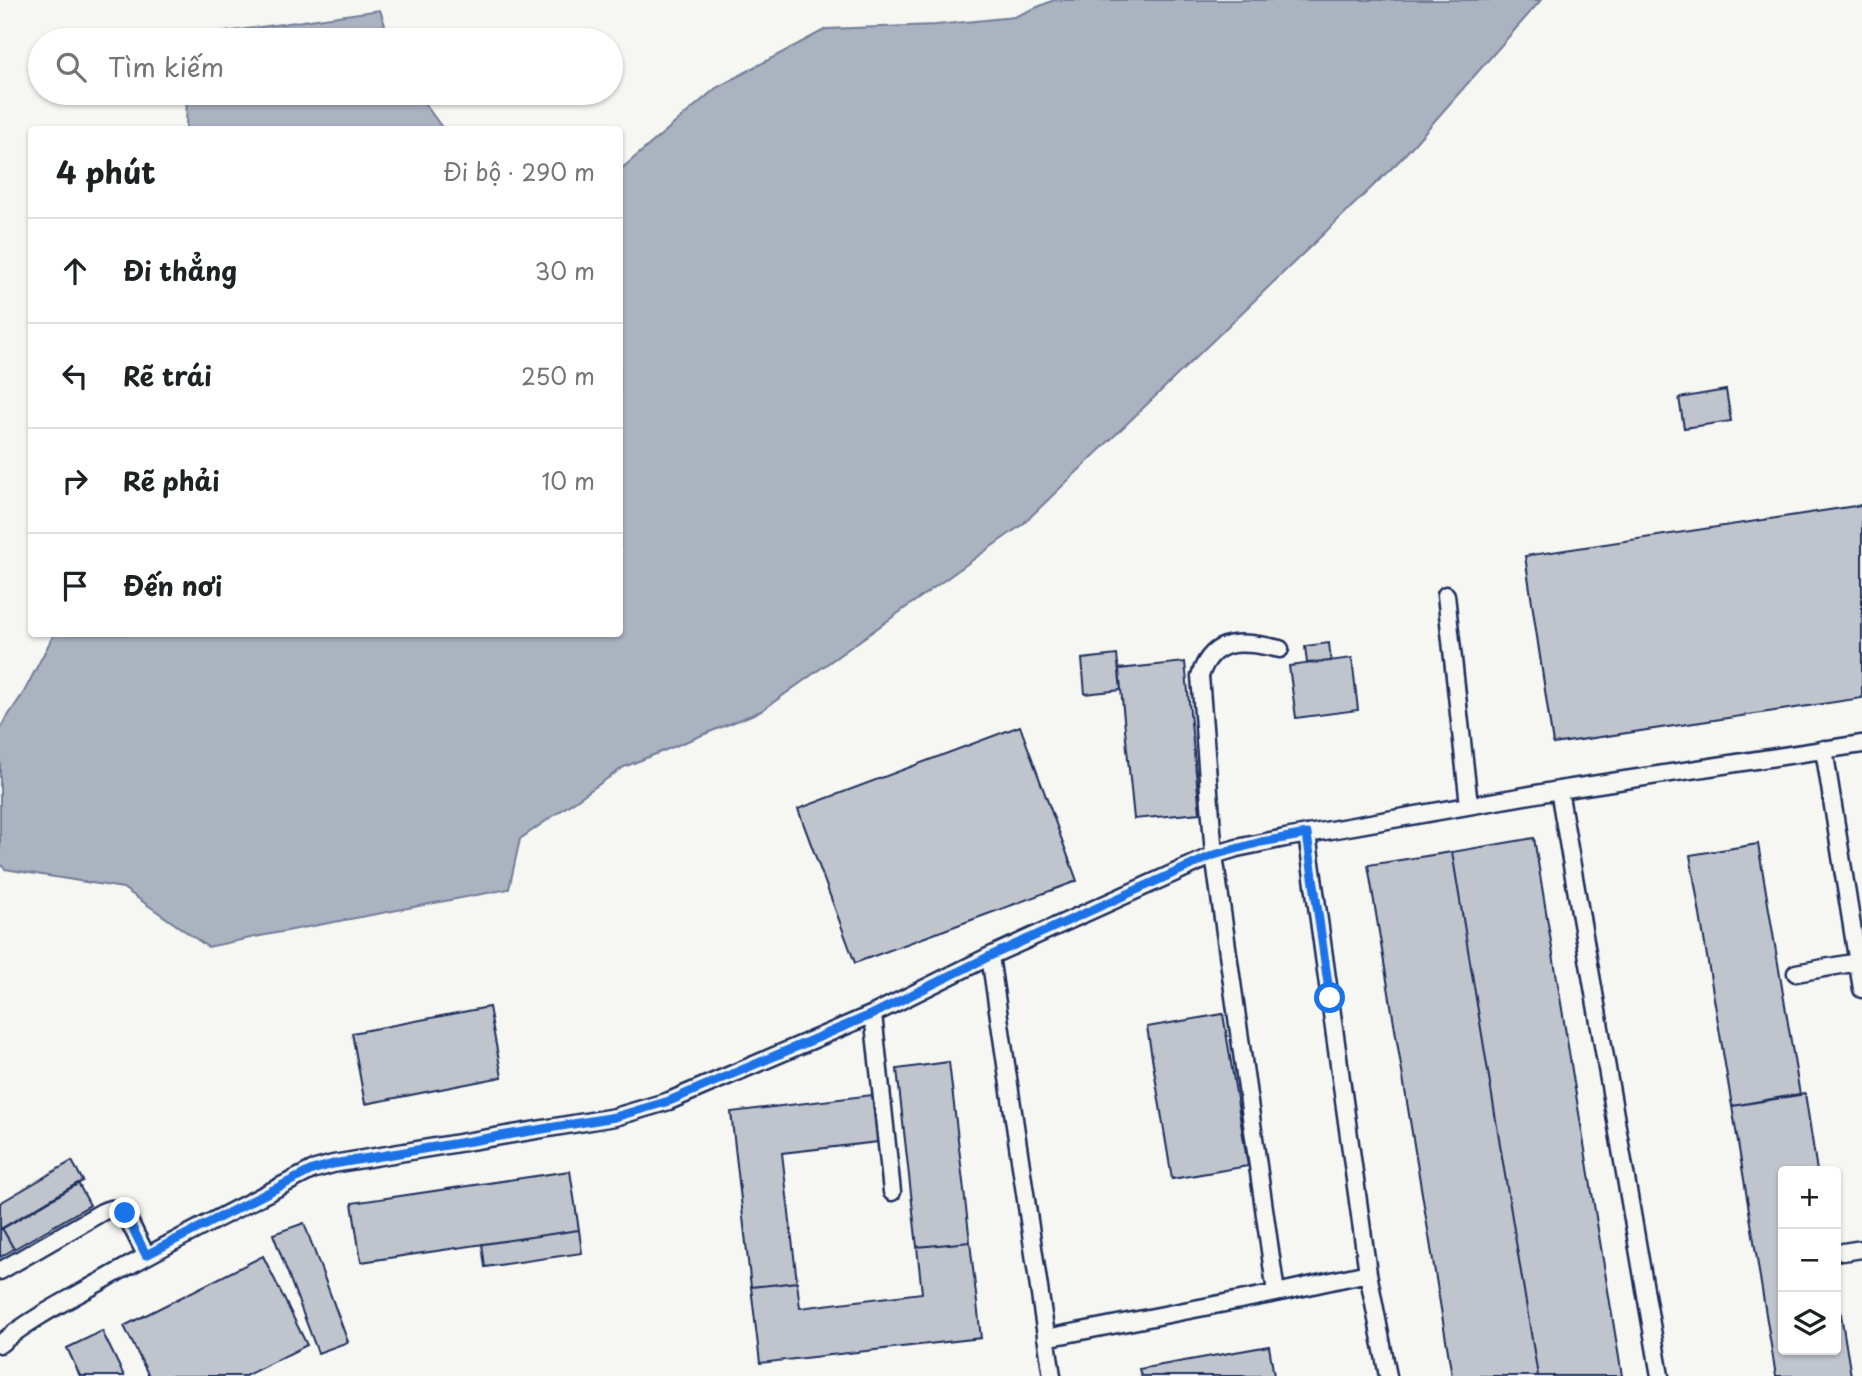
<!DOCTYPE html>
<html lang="vi">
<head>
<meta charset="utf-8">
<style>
	body { margin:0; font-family:"Playpen Sans",sans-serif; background:#f2f2f2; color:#202124 }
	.controls { position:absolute; right:21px; bottom:21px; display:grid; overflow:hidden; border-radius:7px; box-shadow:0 2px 5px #0004 }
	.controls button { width:63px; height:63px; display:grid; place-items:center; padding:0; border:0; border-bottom:2px solid #e0e0e0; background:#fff; color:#202124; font:35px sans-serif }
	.stop { position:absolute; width:21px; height:21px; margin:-16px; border:5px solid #1a73e8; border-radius:50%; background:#fff }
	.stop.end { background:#1a73e8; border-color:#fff; box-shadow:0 2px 7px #0008 }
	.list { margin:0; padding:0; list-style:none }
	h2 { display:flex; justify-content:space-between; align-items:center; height:91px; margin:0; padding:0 28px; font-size:30px }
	h2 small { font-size:23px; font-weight:400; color:#757577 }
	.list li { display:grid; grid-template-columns:46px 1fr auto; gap:21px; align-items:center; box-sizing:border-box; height:105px; padding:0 28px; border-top:2px solid #e0e0e0 }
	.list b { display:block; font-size:26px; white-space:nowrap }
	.list em { font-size:23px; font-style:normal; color:#757577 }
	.icon { flex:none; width:38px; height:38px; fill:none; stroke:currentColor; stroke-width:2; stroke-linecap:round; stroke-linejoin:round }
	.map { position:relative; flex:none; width:1862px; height:1376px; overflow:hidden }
	.search { position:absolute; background:#fff; box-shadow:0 2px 5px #0004; left:28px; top:28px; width:595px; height:77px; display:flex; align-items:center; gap:18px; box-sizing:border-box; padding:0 24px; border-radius:38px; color:#757577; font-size:26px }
	.panel { position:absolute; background:#fff; box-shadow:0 2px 5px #0004; left:28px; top:126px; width:595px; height:511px; border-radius:7px }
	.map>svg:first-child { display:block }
	.water { fill:#abb2c0; stroke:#717e99; stroke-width:2 }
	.building { fill:#c0c4cd; stroke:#1b2f5e; stroke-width:2 }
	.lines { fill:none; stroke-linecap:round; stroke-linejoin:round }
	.service-casing { stroke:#1b2f5e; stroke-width:21 }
	.service { stroke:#f6f6f2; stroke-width:16 }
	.route { stroke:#1a73e8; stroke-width:9 }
</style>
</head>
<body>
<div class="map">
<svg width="1862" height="1376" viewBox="0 0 1862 1376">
	<rect width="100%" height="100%" fill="#f6f6f2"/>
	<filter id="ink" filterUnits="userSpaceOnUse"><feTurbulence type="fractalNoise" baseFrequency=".0143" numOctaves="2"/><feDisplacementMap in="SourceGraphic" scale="14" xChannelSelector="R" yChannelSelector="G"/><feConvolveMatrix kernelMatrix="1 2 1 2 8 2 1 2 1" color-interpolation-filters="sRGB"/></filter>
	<g filter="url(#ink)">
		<path class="water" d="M1054,0h487l-140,159 -378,365 -262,187 -137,56 -104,72 -11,50 -254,48 -47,10 -85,-59 -118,-19 -5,-5v-136l24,-36 30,-58h566v-464l96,-82 110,-59 110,-4 78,-8z
			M380,10l10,30h-200v-3z
			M187,93h230l26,36h-257z"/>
		<path class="building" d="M1726,390l5,31 -47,7 -5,-30z
			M1862,505v193l-309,46 -28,-188z
			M1329,643l2,18 -24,2 -2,-17z
			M1117,655l4,35 -36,4 -3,-35z
			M1352,658l6,52 -62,8 -7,-52z
			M1185,662l15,151 -66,6 -15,-150z
			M1020,726l57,155 -222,82 -57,-154z
			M1534,838l88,538h-84l-86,-524z
			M1758,844l42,251 -68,11 -42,-251z
			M1452,852l86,524h-86l-84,-511z
			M489,1007l13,70 -137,27 -13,-71z
			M1223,1014l25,152 -76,13 -25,-152z
			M949,1062l21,180 -53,5 -20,-178z
			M1805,1093l12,78h-34v179h53v-66l15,92h-75l-44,-270z
			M872,1095l6,47 -96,11 15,129 -46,5 -20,-175z
			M72,1161l11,20 -83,49v-27z
			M570,1171l9,59 -218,32 -9,-59z
			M78,1183l12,22 -76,44 -12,-21z
			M304,1223l44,119 -30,11 -45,-119z
			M2,1228l12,21 -14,8v-27z
			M579,1230l3,23 -97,14 -3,-23z
			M970,1242l11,96 -221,25 -9,-76 46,-5 3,26 122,-15 -5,-46z
			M263,1256l44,89 -62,31h-96l-25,-50z
			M102,1331l22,45h-44l-13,-28z
			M1269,1346l5,30h-133l-2,-7z"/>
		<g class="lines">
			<g class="service-casing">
				<path id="service" d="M1446,595l23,210
					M1824,749l38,240
					M1559,790l101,586
					M1307,834l61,439 20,103
					M990,956l62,420
					M1796,973l62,-11
					M873,1014l19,178
					M1843,1252l19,-3
					M0,1271l102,-59c9,-4 15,-5 23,1l21,42
					M1276,1293l-62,-438 -14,-179c13,-42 46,-34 80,-27
					M1046,1338l230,-45 92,-20
					M0,1344c30,-25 66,-43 100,-62 69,-40 141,-75 212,-112l21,-6 282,-47 54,-16 204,-87 117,-58 224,-101 23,-7 48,-10 274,-48 303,-46"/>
			</g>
			<use href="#service" class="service"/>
		</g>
	</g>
	<g class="lines" filter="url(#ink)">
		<path class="route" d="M125,1213l21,42 166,-85 21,-6 282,-47 54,-16 204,-87 117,-58 224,-101 47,-13 46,-8 23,164"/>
	</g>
</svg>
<div class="controls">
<button>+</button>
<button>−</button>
<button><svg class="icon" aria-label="layers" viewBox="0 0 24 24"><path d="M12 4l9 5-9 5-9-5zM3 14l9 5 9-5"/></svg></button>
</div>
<div class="stop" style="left:1330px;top:998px"></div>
<div class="stop end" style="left:125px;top:1213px"></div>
<div class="search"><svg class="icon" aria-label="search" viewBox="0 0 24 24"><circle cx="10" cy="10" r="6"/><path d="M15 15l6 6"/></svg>Tìm kiếm</div>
<section class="panel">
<h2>4 phút<small>Đi bộ · 290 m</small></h2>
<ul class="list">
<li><svg class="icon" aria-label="ahead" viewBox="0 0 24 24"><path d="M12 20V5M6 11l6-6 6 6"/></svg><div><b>Đi thẳng</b></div><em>30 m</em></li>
<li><svg class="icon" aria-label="left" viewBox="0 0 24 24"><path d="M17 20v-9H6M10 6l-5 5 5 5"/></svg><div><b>Rẽ trái</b></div><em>250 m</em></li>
<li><svg class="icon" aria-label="right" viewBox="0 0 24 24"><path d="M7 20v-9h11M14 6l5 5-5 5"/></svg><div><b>Rẽ phải</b></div><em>10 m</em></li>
<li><svg class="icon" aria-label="arrive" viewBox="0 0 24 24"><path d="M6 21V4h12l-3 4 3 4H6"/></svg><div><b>Đến nơi</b></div></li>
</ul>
</section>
</div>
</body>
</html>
